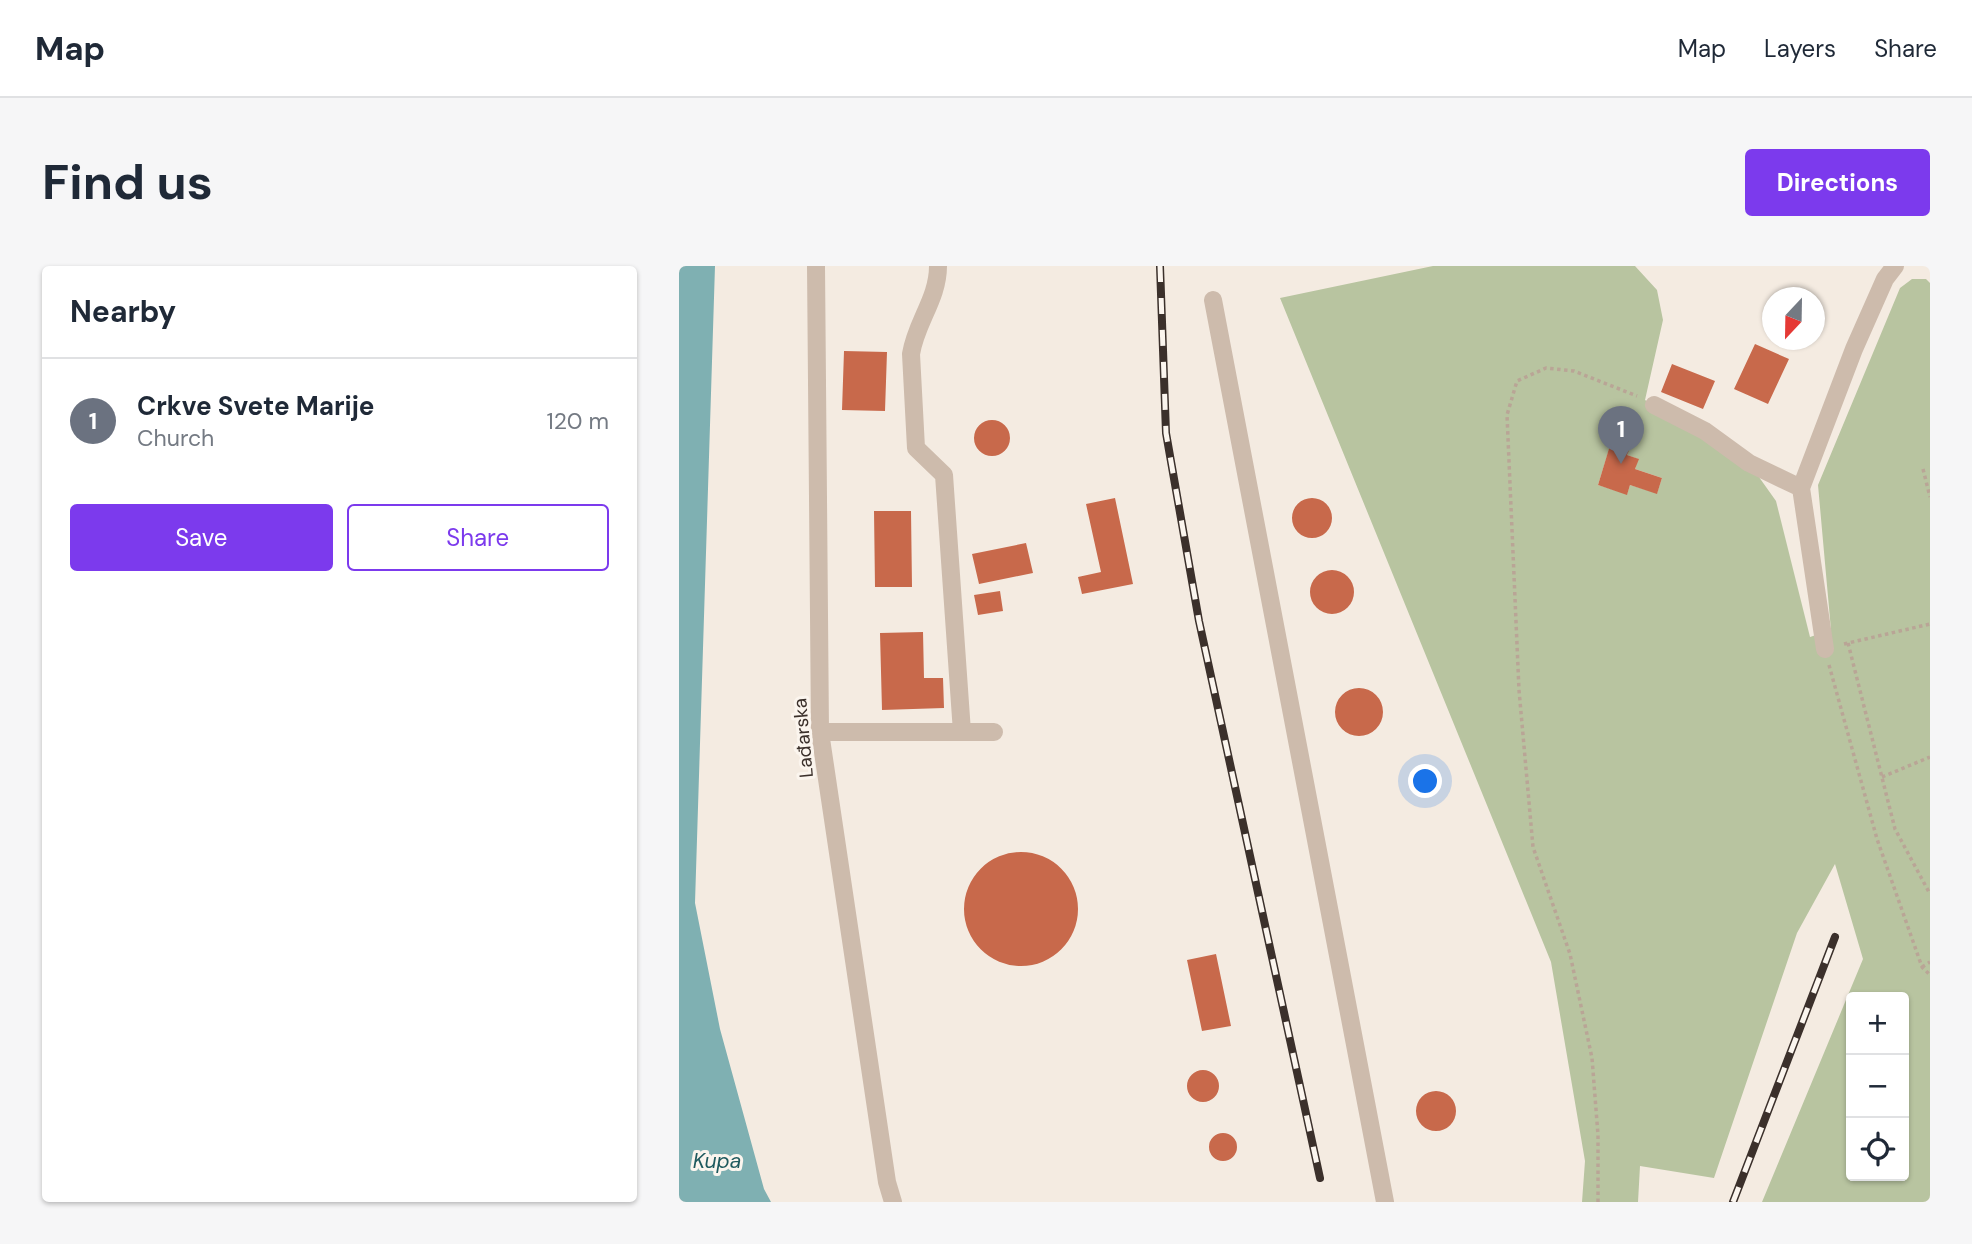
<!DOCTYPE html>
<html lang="en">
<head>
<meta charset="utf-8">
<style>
	body { margin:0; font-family:"DM Sans",sans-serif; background:#f6f6f7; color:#1f2937 }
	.controls { position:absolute; right:21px; bottom:21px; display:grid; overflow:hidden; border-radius:7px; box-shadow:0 2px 5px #0004 }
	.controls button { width:63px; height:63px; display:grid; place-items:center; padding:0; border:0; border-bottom:2px solid #e0e1e3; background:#fff; color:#1f2937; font:35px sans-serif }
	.compass { position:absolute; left:1083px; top:21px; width:63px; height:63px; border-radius:50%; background:#fff; box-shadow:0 2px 5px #0004; rotate:202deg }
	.you { position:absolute; left:747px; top:516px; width:24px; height:24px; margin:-18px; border:5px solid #fff; border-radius:50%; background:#1a73e8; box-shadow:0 0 0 10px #1a73e833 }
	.badge { display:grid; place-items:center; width:46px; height:46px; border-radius:50%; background:#7c3aed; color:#fff; font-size:23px; font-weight:700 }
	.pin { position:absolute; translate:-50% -58px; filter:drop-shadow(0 2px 4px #0008) }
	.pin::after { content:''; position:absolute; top:37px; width:24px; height:21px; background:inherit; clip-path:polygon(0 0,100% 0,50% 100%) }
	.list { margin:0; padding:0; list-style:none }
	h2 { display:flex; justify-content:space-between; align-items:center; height:91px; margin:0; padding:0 28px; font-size:30px }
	h2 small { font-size:23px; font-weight:400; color:#747a83 }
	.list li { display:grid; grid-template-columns:46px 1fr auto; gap:21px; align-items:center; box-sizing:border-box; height:126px; padding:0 28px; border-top:2px solid #e0e1e3 }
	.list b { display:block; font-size:26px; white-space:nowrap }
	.list p { margin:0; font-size:23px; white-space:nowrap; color:#747a83 }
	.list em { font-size:23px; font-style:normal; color:#747a83 }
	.actions { display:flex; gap:14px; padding:21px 28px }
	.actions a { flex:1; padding:16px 0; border:2px solid #7c3aed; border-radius:7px; text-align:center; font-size:24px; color:#7c3aed }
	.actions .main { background:#7c3aed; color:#fff }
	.icon { flex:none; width:38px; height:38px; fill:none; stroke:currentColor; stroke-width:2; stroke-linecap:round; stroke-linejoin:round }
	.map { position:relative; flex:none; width:1251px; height:936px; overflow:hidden; border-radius:7px }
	header { display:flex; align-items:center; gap:42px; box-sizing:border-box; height:98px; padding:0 35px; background:#fff; border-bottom:2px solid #e0e1e3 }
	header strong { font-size:33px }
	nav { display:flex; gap:38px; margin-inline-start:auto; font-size:24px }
	.intro { display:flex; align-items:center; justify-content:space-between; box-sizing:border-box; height:168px; padding:0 42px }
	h1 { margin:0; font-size:49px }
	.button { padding:18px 32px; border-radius:7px; background:#7c3aed; color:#fff; font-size:24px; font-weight:700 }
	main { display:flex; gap:42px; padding:0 42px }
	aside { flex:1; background:#fff; border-radius:7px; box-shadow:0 2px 5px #0004 }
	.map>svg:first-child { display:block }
	.green { fill:#b8c4a0; fill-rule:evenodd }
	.water { fill:#7fb0b2 }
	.building { fill:#c8694b }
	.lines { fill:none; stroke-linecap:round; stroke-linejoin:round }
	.path { stroke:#b9a596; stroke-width:3.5; stroke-dasharray:3.5 3.5; stroke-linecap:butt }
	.minor { stroke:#cdbbac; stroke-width:18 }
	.rail-casing { stroke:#3b302b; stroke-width:8 }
	.rail { stroke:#fbf5ee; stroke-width:5; stroke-dasharray:16; stroke-linecap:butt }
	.labels { text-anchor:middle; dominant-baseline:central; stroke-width:6; stroke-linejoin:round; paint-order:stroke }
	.street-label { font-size:19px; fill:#3b302b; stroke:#fbf5ee }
	.water-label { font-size:21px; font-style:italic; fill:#1f5a5e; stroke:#fbf5ee }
</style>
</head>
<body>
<header>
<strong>Map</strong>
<nav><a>Map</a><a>Layers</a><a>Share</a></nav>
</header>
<div class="intro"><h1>Find us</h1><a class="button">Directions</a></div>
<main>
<aside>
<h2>Nearby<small></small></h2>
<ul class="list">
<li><span class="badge" style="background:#6b7280">1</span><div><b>Crkve Svete Marije</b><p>Church</p></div><em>120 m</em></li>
</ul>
<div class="actions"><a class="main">Save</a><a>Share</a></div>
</aside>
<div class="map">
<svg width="1251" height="936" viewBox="0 0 1251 936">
	<rect width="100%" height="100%" fill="#f4ebe1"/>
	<path class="green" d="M754,0h202l22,24 6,30 -18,80 104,63 27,38 34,136 21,-7 -13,-145 82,-197 12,-9h14l4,4v919h-168l101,-243 -28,-95 -38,69 -83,245 -74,-12 -2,36h-56l3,-41 -34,-199 -271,-664zM932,177l18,5 -2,7 11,4 -3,10 27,9 -5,15 -27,-8 -3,9 -29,-9zM1172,731h53v179h-53z"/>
	<path class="water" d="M0,0h36l-20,637 25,126 44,160 7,13h-92z"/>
	<path class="building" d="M1076,78l34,15 -21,45 -34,-15z
		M165,85l43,1 -2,59 -43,-1z
		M993,98l43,17 -12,28 -42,-17z
		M295 172a18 18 0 1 1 36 0a18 18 0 1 1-36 0Z
		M932,176l19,6 -3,7 12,4 -4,10 27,9 -5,16 -27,-9 -3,10 -29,-10z
		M613 252a20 20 0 1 1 40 0a20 20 0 1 1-40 0Z
		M436,232l18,86 -51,10 -4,-17 23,-5 -15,-68z
		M195,245h37l1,76h-37z
		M347,277l7,30 -54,11 -7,-30z
		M631 326a22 22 0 1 1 44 0a22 22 0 1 1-44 0Z
		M321,325l3,20 -25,4 -4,-20z
		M244,366l1,46h19l1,30 -62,2 -2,-77z
		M656 446a24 24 0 1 1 48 0a24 24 0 1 1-48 0Z
		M285 643a57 57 0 1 1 114 0a57 57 0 1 1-114 0Z
		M537,688l15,72 -29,5 -15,-71z
		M508 820a16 16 0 1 1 32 0a16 16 0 1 1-32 0Z
		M737 845a20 20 0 1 1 40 0a20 20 0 1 1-40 0Z
		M530 881a14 14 0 1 1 28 0a14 14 0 1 1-28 0Z"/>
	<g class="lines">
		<path class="path" d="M1244,203l7,28
			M1169,377l47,186 35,65
			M1165,378l86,-20
			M1150,399l48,174 45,128 8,8
			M1203,511l48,-20
			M1243,701l8,-5
			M919,936v-67l-6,-77 -22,-104 -37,-107 -14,-157 -12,-275 10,-34 29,-13 28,3 63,25"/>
		<path class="minor" d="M137,0l4,466 67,450 6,20
			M259,0c0,33 -22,56 -27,88l5,94 28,27 18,257
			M534,34l172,902
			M975,139l51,26 44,32 52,25
			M1146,383l-24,-161 53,-139 31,-70 10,-13
			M141,466h174"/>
		<g class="rail-casing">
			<path id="rail" d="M481,0l6,167 33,188 121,557
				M1054,936l102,-265"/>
		</g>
		<use href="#rail" class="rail"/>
	</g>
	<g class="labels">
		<g class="street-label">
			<text transform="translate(124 472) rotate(-95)">Lađarska</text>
		</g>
		<g class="water-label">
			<text x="38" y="895">Kupa</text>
		</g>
	</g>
</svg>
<div class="controls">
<button>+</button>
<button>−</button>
<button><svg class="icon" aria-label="locate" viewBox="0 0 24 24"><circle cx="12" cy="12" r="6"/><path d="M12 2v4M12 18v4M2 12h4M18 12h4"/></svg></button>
</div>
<svg class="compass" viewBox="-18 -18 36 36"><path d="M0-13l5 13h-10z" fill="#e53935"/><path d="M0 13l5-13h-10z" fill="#747a83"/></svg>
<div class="you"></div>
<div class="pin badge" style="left:942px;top:198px;background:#6b7280">1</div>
</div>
</main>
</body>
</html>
